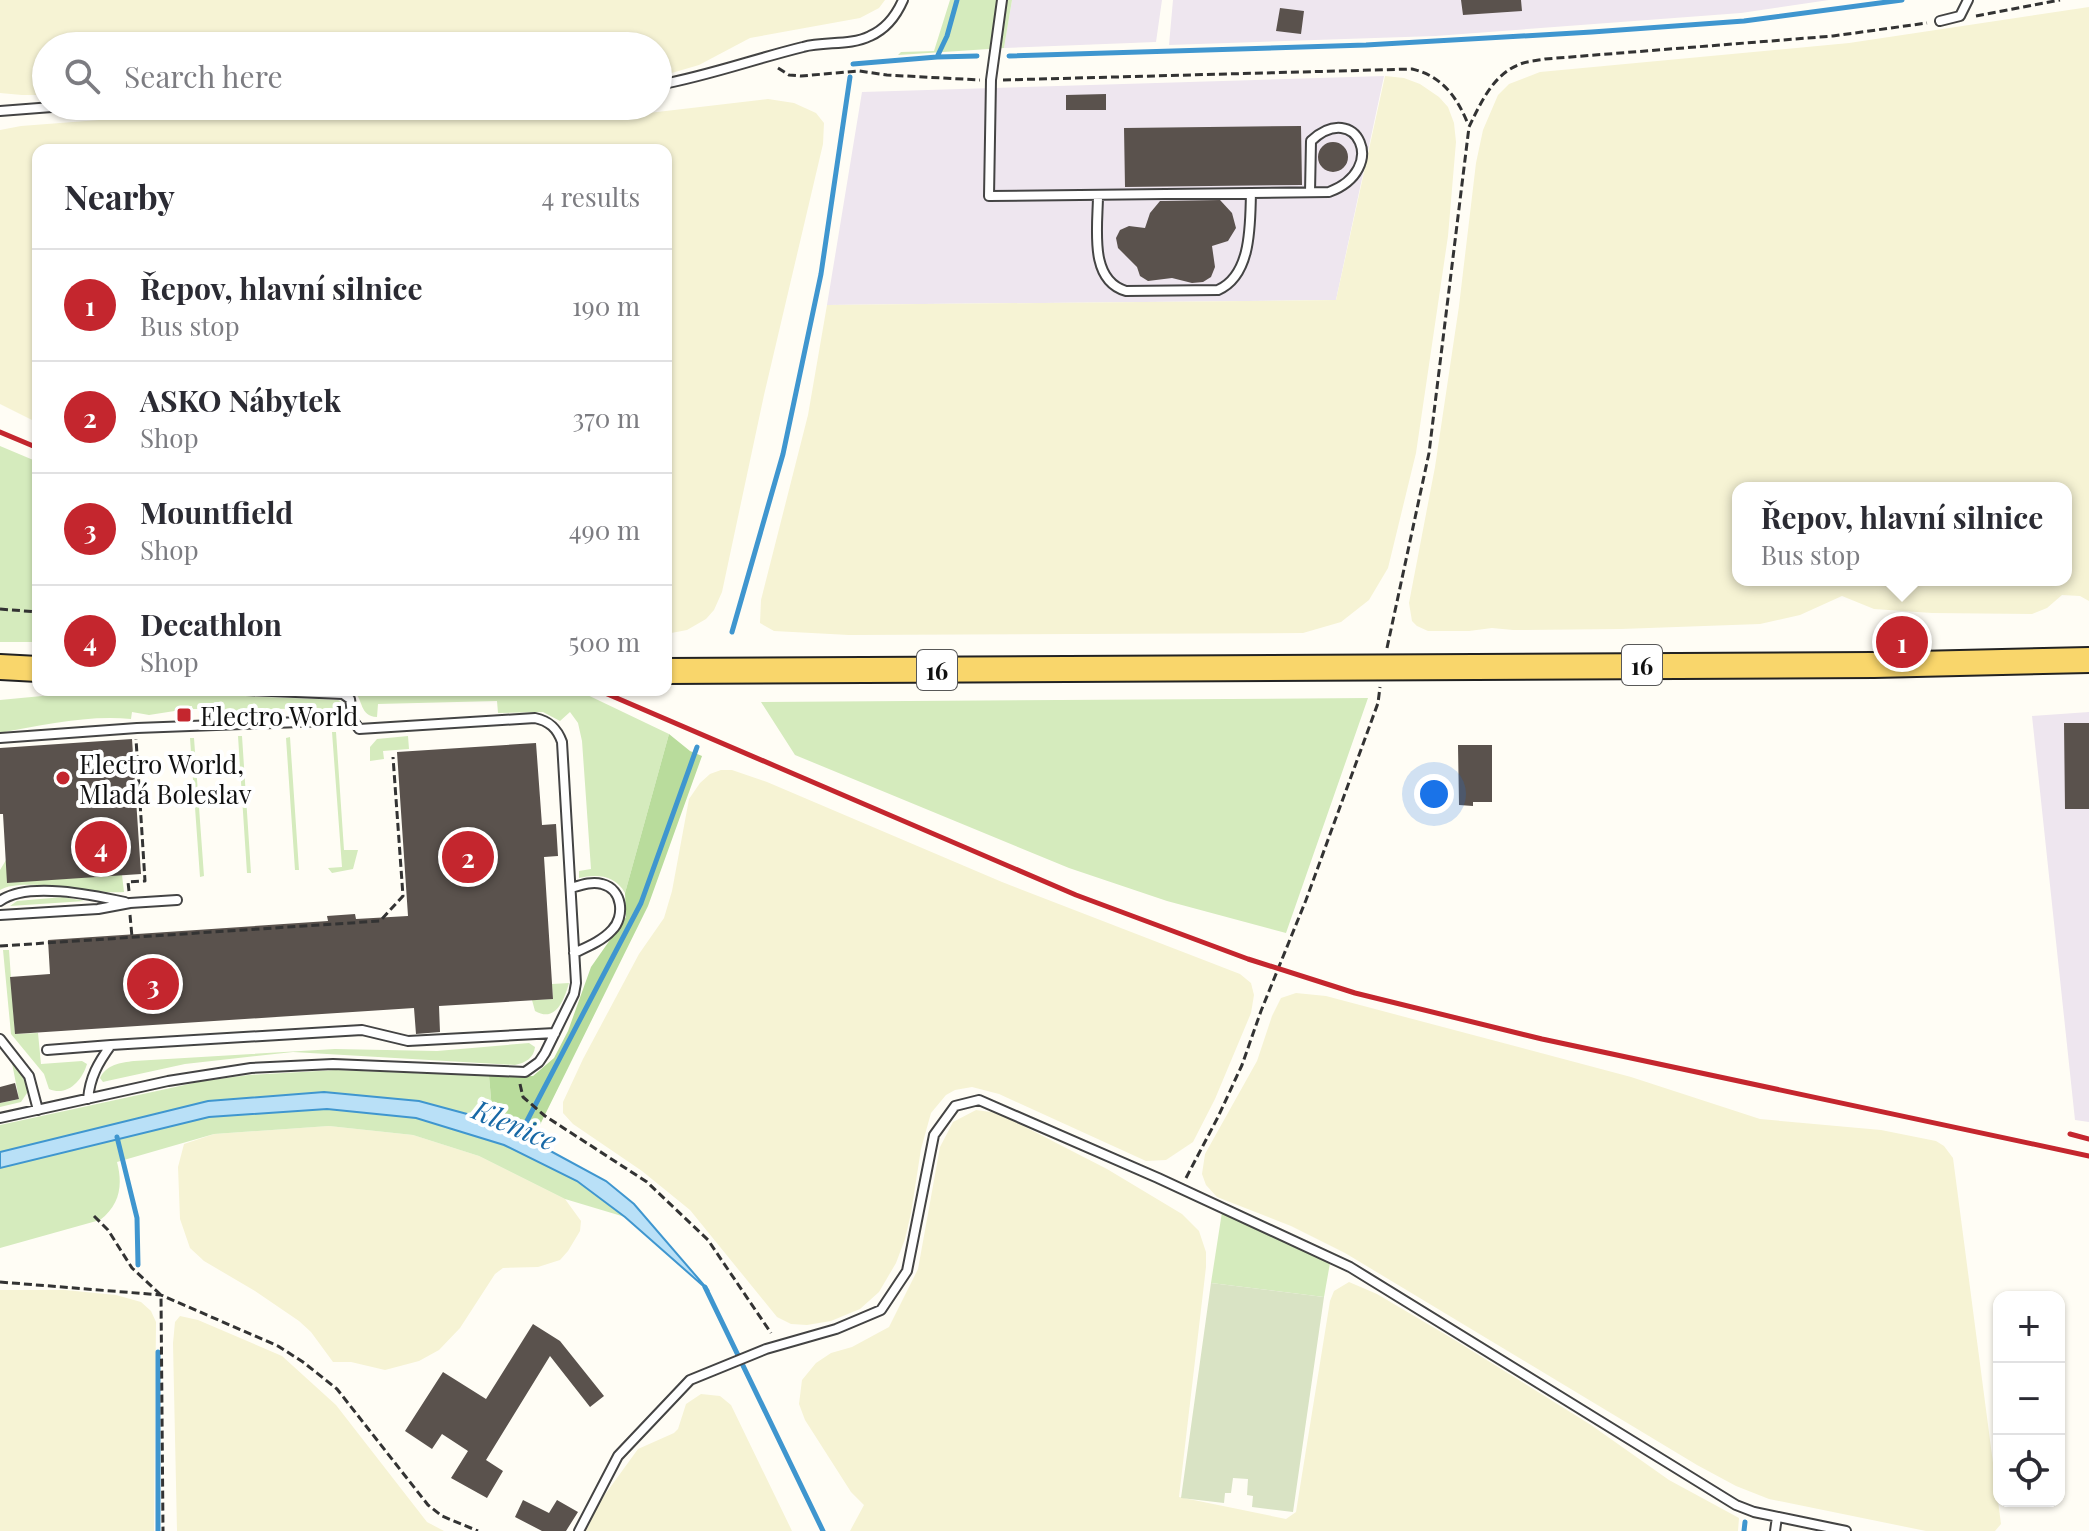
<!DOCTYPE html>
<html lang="en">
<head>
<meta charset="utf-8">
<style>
	body { margin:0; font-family:"Playfair Display",serif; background:#f7f7f7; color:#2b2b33 }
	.controls { position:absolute; right:24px; bottom:24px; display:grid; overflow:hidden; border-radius:16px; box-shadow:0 2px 6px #0004 }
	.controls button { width:72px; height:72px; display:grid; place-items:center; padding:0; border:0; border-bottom:2px solid #e1e1e2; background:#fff; color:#2b2b33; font:40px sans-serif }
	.you { position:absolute; left:1434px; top:794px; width:28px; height:28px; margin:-20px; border:6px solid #fff; border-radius:50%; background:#1a73e8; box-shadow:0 0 0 12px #1a73e833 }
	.badge { display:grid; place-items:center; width:52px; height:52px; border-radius:50%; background:#c4262e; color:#fff; font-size:26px; font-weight:700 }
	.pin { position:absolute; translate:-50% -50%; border:4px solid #fff; box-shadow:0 2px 8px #0006 }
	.popup { position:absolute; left:1732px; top:482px; width:340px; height:104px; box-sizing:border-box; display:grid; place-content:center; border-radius:16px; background:#fff; filter:drop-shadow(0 2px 6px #0005); font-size:26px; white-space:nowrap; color:#7c7c81 }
	.popup b { font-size:30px; color:#2b2b33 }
	.popup::after { content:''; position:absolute; left:50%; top:100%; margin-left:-16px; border:16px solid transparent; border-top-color:#fff }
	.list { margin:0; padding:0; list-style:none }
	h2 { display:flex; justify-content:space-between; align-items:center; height:104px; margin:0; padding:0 32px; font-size:34px }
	h2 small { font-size:26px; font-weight:400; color:#7c7c81 }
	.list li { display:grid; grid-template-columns:52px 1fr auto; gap:24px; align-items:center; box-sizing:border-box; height:112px; padding:0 32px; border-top:2px solid #e1e1e2 }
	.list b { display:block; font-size:30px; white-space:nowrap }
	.list p { margin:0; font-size:26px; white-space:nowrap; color:#7c7c81 }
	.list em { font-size:26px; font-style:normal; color:#7c7c81 }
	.icon { flex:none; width:44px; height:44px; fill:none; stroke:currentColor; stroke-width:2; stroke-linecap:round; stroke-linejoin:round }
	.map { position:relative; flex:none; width:2089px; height:1531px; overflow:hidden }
	.search { position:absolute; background:#fff; box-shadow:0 2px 6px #0004; left:32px; top:32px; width:640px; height:88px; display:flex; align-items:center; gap:20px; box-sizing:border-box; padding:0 28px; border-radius:44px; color:#7c7c81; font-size:30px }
	.panel { position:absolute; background:#fff; box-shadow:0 2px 6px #0004; left:32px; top:144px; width:640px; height:552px; border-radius:16px }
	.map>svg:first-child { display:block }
	.industrial { fill:#eee6ef }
	.farmland { fill:#f6f3d4; fill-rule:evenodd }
	.green { fill:#d5ebbd }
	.forest { fill:#b9dc9c }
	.cemetery { fill:#d9e3c4 }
	.water { fill:#b9e0f7; stroke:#3f96cf; stroke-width:2 }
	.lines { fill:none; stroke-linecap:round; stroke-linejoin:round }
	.stream { stroke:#3f96cf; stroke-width:5 }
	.building { fill:#5a524d }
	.lane-casing { stroke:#444; stroke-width:12 }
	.primary-casing { stroke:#222; stroke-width:28 }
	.path { stroke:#333; stroke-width:3; stroke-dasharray:8 4; stroke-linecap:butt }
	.lane { stroke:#fff; stroke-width:8 }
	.primary { stroke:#f9d66b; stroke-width:24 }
	.rail { stroke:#c4262e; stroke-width:5 }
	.poi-dot { fill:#c4262e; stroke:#fff; stroke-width:3 }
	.labels { text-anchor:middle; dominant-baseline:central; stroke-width:8; stroke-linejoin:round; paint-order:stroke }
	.shield { fill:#fff; stroke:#585858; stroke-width:2 }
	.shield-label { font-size:24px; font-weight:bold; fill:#111 }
	.poi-label { font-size:26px; fill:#111; stroke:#fff; text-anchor:start }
	.water-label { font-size:28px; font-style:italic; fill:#1768a6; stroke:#fff }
</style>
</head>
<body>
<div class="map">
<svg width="2089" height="1531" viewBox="0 0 2089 1531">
	<rect width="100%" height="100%" fill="#fffdf5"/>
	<path class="industrial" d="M1012,0h150l-6,42 -152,6z
		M1173,0h656l-88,13 -306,23 -266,9z
		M1384,76l-48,224 -509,5 35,-213z
		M2089,712v410l-14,-2 -43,-404z"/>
	<path class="farmland" d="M0,0h885l-6,8 -19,10 -110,20 -51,27 -41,12v-31h-612v49h-24l-22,-2z
		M2089,7v594l-9,-5 -18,-1 -15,13 -15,6 -100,-1 -58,-4 -32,-13 -42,19 -40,9 -139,5 -108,1 -21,-2 -23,3h-41l-11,-5 -5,-5 -3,-18 26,-136 24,-161 17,-143 7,-33 15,-35 11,-11 31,-12 309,-29zM1738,488h328v44l3,1 -3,2v45h-328z
		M1385,76l19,2 16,6 19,13 9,10 6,16 2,19 -8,94 -32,217 -28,115 -19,32 -28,22 -38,11 -454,2 -75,-4 -14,-8 1,-23 47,-185 19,-110 509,-5z
		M768,99l26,4 22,10 8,10 -1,21 -59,251 -42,197 -8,18 -8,9 -19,11 -21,4v-484h-628v273l-38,-19v-274l21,-4 78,-6 177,-7 54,2 64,-5 246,4z
		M721,770h11l35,12 235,100 238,92 11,9 3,12 -3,18 -36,86 -22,43 -27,18 -20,1 -147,-67 -27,-7 -17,3 -9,5 -15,18 -10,36 -10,64 -6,26 -9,24 -17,29 -19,17 -29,12 -24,4 -16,-1 -14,-7 -87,-107 -48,-39 -69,-47 -10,-11v-11l20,-43 56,-105 25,-36 8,-27 17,-92 11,-16 10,-9z
		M1296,993l30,3 305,81 129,42 121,11 55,11 8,5 9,12 48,366 -6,7h-69l-157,-32 -33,-13 -39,-21 -352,-212 -54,-27 -74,-29 -11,-12 -4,-11 3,-20 52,-93 15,-45 9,-18z
		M976,1110l22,3 109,56 75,45 17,17 7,21v15l-27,230 107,22 10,-7 34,-211 4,-10 15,-9 28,12 76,45 138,86 78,55 70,38 -1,13h-888l14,-26 -13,-13 -46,-72 -6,-16 3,-24 14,-17 15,-10 21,-6 37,-20 29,-58 22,-122 13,-25z
		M329,1126l84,9 66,21 86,43 16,22 -1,10 -12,20 -8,9 -22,7 -35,1 -8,6 -35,54 -21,22 -20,11 -34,9 -34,-8h-18l-22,-30 -12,-11 -44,-30 -51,-30 -14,-13 -10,-29 -2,-52 6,-23 30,-10z
		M0,1290h65l51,5 25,7 10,9 5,11 -2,209h-154z
		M180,1316l18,4 84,36 54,49 91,117 17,9h-267l-4,-188 2,-21z
		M701,1394l19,2 11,9 61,126h-208l17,-31 37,-51 36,-16 4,-4 8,-25z"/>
	<path class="green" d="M950,0h62l-8,48 -106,7 3,-3 33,-1z
		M0,446l38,16v180h-38z
		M105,690l233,10 6,3 -2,11 -19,2 -6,-8 -42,1 -8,9h-25l-26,-4 -1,-5h-23v-3l-11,1v3l-32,5 -17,-3 -1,7c-44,-4 -88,6 -131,14v-33z
		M353,690h224l92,44 -44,159c-10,-18 -28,-19 -46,-15v-7l12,-2 -9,-128 -4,-18 -8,-11 -10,9 -17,-9 -45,1 -1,-12 -119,3 -1,13c-18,-1 -13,-17 -24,-27z
		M1368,698l-82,235 -119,-32 -98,-33 -274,-113 -34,-53z
		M332,732h4l8,118h14l-5,19 -21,4 -4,-5 14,-1z
		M238,736h4l9,137h-4z
		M408,736l1,13 -26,2 1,8 -14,2v-14l7,-8z
		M290,737l9,133h-4l-9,-132z
		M190,738h4l10,138 -4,1z
		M6,860l116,15 2,17c-32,3 -100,-16 -124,-2v-20z
		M63,897l22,4 -75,5 7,-5z
		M3,950h6l6,84 23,-1 3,31 41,-3 5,3c-5,17 -20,33 -38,25l-5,-15 -33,-40z
		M569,983c-5,17 -13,40 -34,28l-3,-11 21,-1 -1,-15z
		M529,1043l6,4c-1,11 -10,16 -20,18l-222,-13 -108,12 -78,17 -4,1 -3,-4c7,-14 20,-15 34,-17l201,-12 102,2z
		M12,1063l15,17 2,10 -8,12 -21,5v-4l19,-4z
		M336,1070l153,6 4,45 -74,-20h-211l-208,51v-27l203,-44 46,-6z
		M327,1109l89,9 88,27 73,36 48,36 -60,-18 -86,-43 -66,-21 -84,-9 -115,8 -97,28c6,23 3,43 -17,58l-100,28v-80l209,-51z
		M1222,1212l108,51 -6,34 -113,-14z"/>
	<path class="forest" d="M669,734l21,17 12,5 -54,150 -116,235 -39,-20 -4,-45h44l21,-18 14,-27 23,-64 35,-50 -1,-24z"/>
	<path class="cemetery" d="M1211,1283l113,14 -31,215 -41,-5 1,-11 -6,-1 1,-16 -15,-1 -2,15h-6l-1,10 -43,-5z"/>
	<path class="water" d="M324,1092l95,9 74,20 39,20 74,40 28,23 75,87 -84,-74 -48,-36 -73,-36 -88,-27 -89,-9 -118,8 -209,51v-16l208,-51z"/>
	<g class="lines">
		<path class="stream" d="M1009,56l357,-11 226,-13 152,-11 158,-21
			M937,57l40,-1
			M853,64l84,-7 10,-21 10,-36
			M732,632l51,-178 38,-180 29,-197
			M117,1137l20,81 1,47
			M518,1138l123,-235 56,-156
			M705,1287l118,244
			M158,1352v179
			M1744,1531l1,-9"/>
	</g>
	<path class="building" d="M1461,0h60l1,11 -59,4z
		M1280,8l24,3 -3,23 -25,-3z
		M1106,94v16h-40v-15z
		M1301,126l1,59 -177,2 -1,-59z
		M1318 157a15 15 0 1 1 30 0a15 15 0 1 1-30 0Z
		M1220,200l12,13 4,15 -8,13 -16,5 3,21 -4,10 -8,5 -11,1 -20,-5 -24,3 -8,-5 -3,-9 -19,-19 -2,-10 4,-8 9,-4 16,2 5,-15 10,-12z
		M2064,723h25v86h-24z
		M132,739l9,135 -134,9 -4,-69h-3v-66z
		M536,743l6,82 14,-1 2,32 -14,1 9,142 -114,7 1,26 -24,2 -2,-26 -399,26 -5,-57 40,-3 -2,-34 280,-19 -1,-5 28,-2 1,5 52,-3 -11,-164z
		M1458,745h34v57h-19v4l-14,-1z
		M15,1083l4,16 -19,4v-16z
		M533,1324l27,17 44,55 -14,11 -40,-51 -64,104 17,11 -16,27 -36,-20 17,-27 -26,-17 -10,15 -27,-18 38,-59 43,27z
		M523,1500l26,13 8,-13 21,12 -12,19h-24l-27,-14z"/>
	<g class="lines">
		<g class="lane-casing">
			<path id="lane" d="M1002,0l-11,80 -2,116 340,-4c61,-23 27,-93 -18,-51l-1,51
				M1940,21l20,-5 8,-16
				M658,85c50,-9 96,-26 145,-38 22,-6 47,-1 67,-11 16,-7 26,-20 33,-36
				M0,111l65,-5
				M1098,195c0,31 -10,85 28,96l92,-1c34,-15 32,-66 33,-97
				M246,690l97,4 7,5 3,21
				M0,738l137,-10 216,-8 6,9 176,-11c14,3 22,10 27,24l14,241 -2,11 -29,59 -6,9 -14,10 -192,-8 -82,4 -83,13 -168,37
				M571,888c10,-3 21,-7 31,-4 21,5 23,33 10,46 -10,11 -25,17 -38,23
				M0,901c27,-20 93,-6 125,1
				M0,915l98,-6 32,-6 47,-3
				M0,1039l29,37 9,34
				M47,1050l64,-5
				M88,1099c2,-22 10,-36 23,-54l251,-15 46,11 147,-8
				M579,1531l39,-75 72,-76 76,-31 70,-20 45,-19 26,-39 27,-136 21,-29 24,-6 179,78 192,89 386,238 18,7 92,19
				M1775,1531l2,-14"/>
		</g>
		<g class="primary-casing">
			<path id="primary" d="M0,667l38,2
				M666,671l1208,-6 215,-5"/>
		</g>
		<path class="path" d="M1976,16l84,-16
			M778,68l11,7 12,1 58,-5 28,4 93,5
			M1003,80l409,-11c30,7 45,28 56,55
			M0,609l38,3
			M1387,648l42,-195 40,-326c11,-23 24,-52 49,-62 8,-4 18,-4 27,-6l288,-23 94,-13
			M129,891l-1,-9 17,-1 -9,-142
			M130,915l2,22
			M0,946l380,-25 23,-25 -10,-139
			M520,1084l3,13 22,19 102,66 61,58 63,93
			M1186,1178l32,-61 24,-52 19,-54 45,-111 72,-197 2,-16
			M94,1216l14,14 24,38 29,27 2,236
			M0,1282l161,13 117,51 25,16 34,27 91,116 14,11 36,15"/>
		<use href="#lane" class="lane"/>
		<use href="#primary" class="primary"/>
		<path class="rail" d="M0,432l38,16
			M598,690l478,205 172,64 107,34 187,46 547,117
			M2070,1134l19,5"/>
	</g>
	<g class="poi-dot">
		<rect x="176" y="707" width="16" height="16" rx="4"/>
		<circle cx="63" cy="778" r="8"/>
	</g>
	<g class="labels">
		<g class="shield">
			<rect x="1622" y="645" width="40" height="40" rx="6"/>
			<rect x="917" y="650" width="40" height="40" rx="6"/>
		</g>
		<g class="shield-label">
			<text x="1642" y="665">16</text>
			<text x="937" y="670">16</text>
		</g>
		<g class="poi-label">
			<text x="200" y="715">Electro World</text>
			<text x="79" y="763">Electro World,<tspan x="79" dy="30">Mladá Boleslav</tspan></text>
		</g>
		<g class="water-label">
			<text transform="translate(515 1124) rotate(23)">Klenice</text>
		</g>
	</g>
</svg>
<div class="controls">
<button>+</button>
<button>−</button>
<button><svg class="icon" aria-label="locate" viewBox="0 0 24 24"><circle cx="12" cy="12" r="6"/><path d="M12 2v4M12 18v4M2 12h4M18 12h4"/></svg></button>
</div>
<div class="you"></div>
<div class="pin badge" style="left:1902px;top:642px">1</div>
<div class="popup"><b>Řepov, hlavní silnice</b>Bus stop</div>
<div class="pin badge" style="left:468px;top:857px">2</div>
<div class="pin badge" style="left:153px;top:984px">3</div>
<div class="pin badge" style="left:101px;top:847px">4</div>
<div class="search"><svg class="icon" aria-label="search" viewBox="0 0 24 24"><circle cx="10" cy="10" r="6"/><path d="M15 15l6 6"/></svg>Search here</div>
<section class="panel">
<h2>Nearby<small>4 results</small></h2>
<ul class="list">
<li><span class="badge">1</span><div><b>Řepov, hlavní silnice</b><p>Bus stop</p></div><em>190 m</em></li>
<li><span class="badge">2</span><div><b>ASKO Nábytek</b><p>Shop</p></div><em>370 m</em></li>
<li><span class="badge">3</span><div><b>Mountfield</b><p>Shop</p></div><em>490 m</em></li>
<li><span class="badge">4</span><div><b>Decathlon</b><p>Shop</p></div><em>500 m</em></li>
</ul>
</section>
</div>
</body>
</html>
